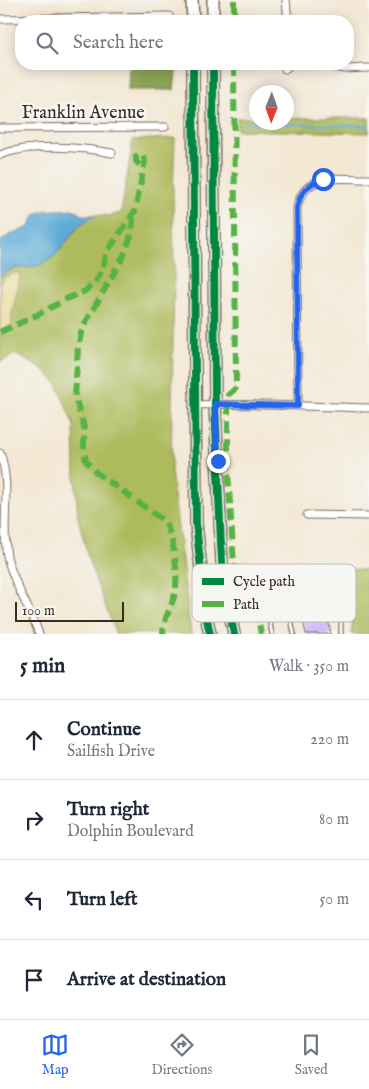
<!DOCTYPE html>
<html lang="en">
<head>
<meta charset="utf-8">
<style>
	body { margin:0; font-family:"IM FELL English",serif; background:#f2f2f3; color:#1f2937 }
	.compass { position:absolute; left:249px; top:85px; width:45px; height:45px; border-radius:50%; background:#fff; box-shadow:0 2px 12px #0003; rotate:181deg }
	.scale { position:absolute; left:15px; bottom:12px; width:109px; box-sizing:border-box; padding-left:5px; border:2px solid #3b2a1e; border-top:0; font-size:14px; line-height:18px; white-space:nowrap; color:#3b2a1e; -webkit-text-stroke:4px #f6f6f2; paint-order:stroke }
	.stop { position:absolute; width:15px; height:15px; margin:-11px; border:4px solid #2563eb; border-radius:50%; background:#fff }
	.stop.end { background:#2563eb; border-color:#fff; box-shadow:0 1px 5px #0008 }
	.list { margin:0; padding:0; list-style:none }
	h2 { display:flex; justify-content:space-between; align-items:center; height:65px; margin:0; padding:0 20px; font-size:21px }
	h2 small { font-size:16px; font-weight:400; color:#747a83 }
	.list li { display:grid; grid-template-columns:32px 1fr auto; gap:15px; align-items:center; box-sizing:border-box; height:80px; padding:0 20px; border-top:1px solid #e0e1e3 }
	.list b { display:block; font-size:19px; white-space:nowrap }
	.list p { margin:0; font-size:16px; white-space:nowrap; color:#747a83 }
	.list em { font-size:16px; font-style:normal; color:#747a83 }
	.icon { flex:none; width:28px; height:28px; fill:none; stroke:currentColor; stroke-width:2; stroke-linecap:round; stroke-linejoin:round }
	.map { position:relative; flex:none; width:369px; height:634px; overflow:hidden }
	.search { position:absolute; background:#fff; box-shadow:0 2px 12px #0003; left:15px; right:15px; top:15px; height:55px; display:flex; align-items:center; gap:12px; box-sizing:border-box; padding:0 18px; border-radius:20px; color:#747a83; font-size:19px }
	.sheet { height:385px; background:#fff }
	nav { display:flex; justify-content:space-around; align-items:center; box-sizing:border-box; height:70px; border-top:1px solid #e0e1e3; background:#fff; font-size:14px; color:#747a83 }
	nav a { display:grid; justify-items:center; gap:2px }
	nav .on { color:#2563eb }
	.map>svg:first-child { display:block }
	.green { fill:#aebb5d; stroke:#74723e }
	.forest { fill:#8aa354; stroke:#626639 }
	.sand { fill:#eeda9e; stroke:#94825e }
	.water { fill:#5dabd7; stroke:#4c6a7a }
	.lines { fill:none; stroke-linecap:round; stroke-linejoin:round }
	.stream { stroke:#5dabd7; stroke-width:2 }
	.building { fill:#cab2fa }
	.lane-casing { stroke:#7b6c5e; stroke-width:5.5 }
	.street-casing { stroke:#7b6c5e; stroke-width:9 }
	.primary-casing { stroke:#7b6c5e; stroke-width:14 }
	.lane { stroke:#fff; stroke-width:3 }
	.street { stroke:#fff; stroke-width:7 }
	.primary { stroke:#fff; stroke-width:11 }
	.quiet { stroke:#57b245; stroke-width:6; stroke-dasharray:12 6; stroke-linecap:butt }
	.cycleway-casing { stroke:#f6f6f2; stroke-width:11 }
	.cycleway { stroke:#00873e; stroke-width:8 }
	.route { stroke:#2563eb; stroke-width:6 }
	.labels { text-anchor:middle; dominant-baseline:central; stroke-width:5; stroke-linejoin:round; paint-order:stroke }
	.street-label { font-size:18px; fill:#3b2a1e; stroke:#f6f6f2 }
	.key { fill:#f6f6f2; stroke:#beb9b2; stroke-width:1 }
	.key-label { font-size:14px; fill:#3b2a1e }
</style>
</head>
<body>
<div class="map">
<svg width="369" height="634" viewBox="0 0 369 634">
	<rect width="100%" height="100%" fill="#f6f6f2"/>
	<filter id="ink" filterUnits="userSpaceOnUse"><feTurbulence type="fractalNoise" baseFrequency=".02" numOctaves="2"/><feDisplacementMap in="SourceGraphic" scale="10" xChannelSelector="R" yChannelSelector="G"/><feConvolveMatrix kernelMatrix="1 2 1 2 8 2 1 2 1" color-interpolation-filters="sRGB"/></filter>
	<filter id="wash" filterUnits="userSpaceOnUse"><feTurbulence type="fractalNoise" baseFrequency=".0096" numOctaves="4" result="noise"/><feDisplacementMap in="SourceGraphic" scale="20" xChannelSelector="R" yChannelSelector="G"/><feGaussianBlur stdDeviation="1.12" result="paint"/><feColorMatrix in="noise" values="0 0 0 0 0 0 0 0 0 0 0 0 0 0 0 0 0 1.4 0 .05"/><feComposite in="paint" operator="in"/></filter>
	<g filter="url(#wash)">
		<rect width="100%" height="100%" fill="#f3e8d4"/>
		<path class="green" d="M237,118h19v4h30l1,-4h82v15l-132,-3z
			M175,138l-2,55 1,77 -3,201 20,163h-75l-26,-69 -12,-48 -3,-41 -1,-50 -17,-42 -15,-15 -27,-15 -15,8v-85l14,-9 8,-1 9,1 25,-14 24,-29 16,-10 12,1 13,-3 12,-73z
			M352,569l17,1v9l-3,1v8l3,2v44h-17z"/>
		<path class="forest" d="M129,64h48l-3,26h-46z"/>
		<path class="sand" d="M17,272l3,4 -9,42 1,7 -12,5v-47l5,-5z"/>
		<path class="water" d="M70,209l6,1 6,5h14c-5,4 -13,7 -17,11 -12,12 -19,29 -35,37 -16,9 -29,-1 -44,14v-35l11,-8 19,-7c2,-3 1,-8 4,-11 7,-8 27,-5 36,-7z"/>
		<g class="lines">
			<path class="stream" d="M244,123l125,3"/>
		</g>
		<g id="blocks">
			<path class="building" d="M320,580l11,54h-25l-10,-49z"/>
		</g>
	</g>
	<g filter="url(#ink)">
		<use href="#blocks" fill-opacity="0" stroke="#7b6c5e" stroke-width="1"/>
		<g class="lines">
			<g class="lane-casing">
				<path id="lane" d="M341,592v42
					M272,634l-9,-48 21,-2 10,50"/>
			</g>
			<g class="street-casing">
				<path id="street" d="M286,0l2,21
					M0,19l169,-3
					M322,64l22,5 25,-1
					M285,69l6,-5
					M0,128l165,-1
					M0,155c29,-12 81,-8 112,-2
					M195,405c58,-2 116,2 174,3
					M298,406l-1,-198c7,-37 43,-29 72,-29
					M0,453c12,32 1,69 7,103 6,28 23,51 32,78
					M307,515l62,1"/>
			</g>
			<g class="primary-casing">
				<path id="primary" d="M192,0l1,21
					M213,0v21
					M193,64l3,460 10,91 4,19
					M213,64l2,341 6,140 2,32 11,57"/>
			</g>
			<use href="#lane" class="lane"/>
			<use href="#street" class="street"/>
			<use href="#primary" class="primary"/>
			<path class="quiet" d="M234,0v21
				M234,64l2,324 -8,7v76l6,95 5,8h7l5,6 10,54
				M133,217l-1,16 -8,22 -42,74 -4,18 -3,50 9,30v23l2,11 11,12 66,47c11,12 16,57 12,73 -3,14 -12,26 -12,41
				M0,332l37,-17 31,-17 17,-7 10,-8 6,-11 6,-20 28,-41 10,-50 -2,-5h-7v5l7,8"/>
			<g class="cycleway-casing">
				<path id="cycleway" d="M193,64l3,460 10,91 4,19
					M213,64l2,341 6,140 2,32 11,57"/>
			</g>
			<use href="#cycleway" class="cycleway"/>
		</g>
	</g>
	<g class="lines" filter="url(#ink)">
		<path class="route" d="M218,461l-3,-57 83,2 -1,-198c3,-16 11,-24 26,-29"/>
	</g>
	<g class="labels">
		<g class="street-label">
			<text x="83" y="113">Franklin Avenue</text>
		</g>
	</g>
	<rect x="192" y="564" width="164" height="58" rx="8" class="key"/>
	<rect x="202" y="578" width="22" height="7" fill="#00873e"/>
	<rect x="202" y="601" width="22" height="6" fill="#57b245"/>
	<g class="key-label">
		<text x="233" y="586">Cycle path</text>
		<text x="233" y="609">Path</text>
	</g>
</svg>
<svg class="compass" viewBox="-18 -18 36 36"><path d="M0-13l5 13h-10z" fill="#e53935"/><path d="M0 13l5-13h-10z" fill="#747a83"/></svg>
<div class="scale">100 m</div>
<div class="stop" style="left:323px;top:179px"></div>
<div class="stop end" style="left:218px;top:461px"></div>
<div class="search"><svg class="icon" aria-label="search" viewBox="0 0 24 24"><circle cx="10" cy="10" r="6"/><path d="M15 15l6 6"/></svg>Search here</div>
</div>
<section class="sheet">
<h2>5 min<small>Walk · 350 m</small></h2>
<ul class="list">
<li><svg class="icon" aria-label="ahead" viewBox="0 0 24 24"><path d="M12 20V5M6 11l6-6 6 6"/></svg><div><b>Continue</b><p>Sailfish Drive</p></div><em>220 m</em></li>
<li><svg class="icon" aria-label="right" viewBox="0 0 24 24"><path d="M7 20v-9h11M14 6l5 5-5 5"/></svg><div><b>Turn right</b><p>Dolphin Boulevard</p></div><em>80 m</em></li>
<li><svg class="icon" aria-label="left" viewBox="0 0 24 24"><path d="M17 20v-9H6M10 6l-5 5 5 5"/></svg><div><b>Turn left</b></div><em>50 m</em></li>
<li><svg class="icon" aria-label="arrive" viewBox="0 0 24 24"><path d="M6 21V4h12l-3 4 3 4H6"/></svg><div><b>Arrive at destination</b></div></li>
</ul>
</section>
<nav>
<a class="on"><svg class="icon" aria-label="map" viewBox="0 0 24 24"><path d="M3 6l6-2 6 2 6-2v14l-6 2-6-2-6 2zM9 4v14M15 6v14"/></svg>Map</a>
<a><svg class="icon" aria-label="directions" viewBox="0 0 24 24"><path d="M12 3l9 9-9 9-9-9zM9 14v-3h6M13 9l2 2-2 2"/></svg>Directions</a>
<a><svg class="icon" aria-label="saved" viewBox="0 0 24 24"><path d="M7 4h10v16l-5-4-5 4z"/></svg>Saved</a>
</nav>
</body>
</html>
